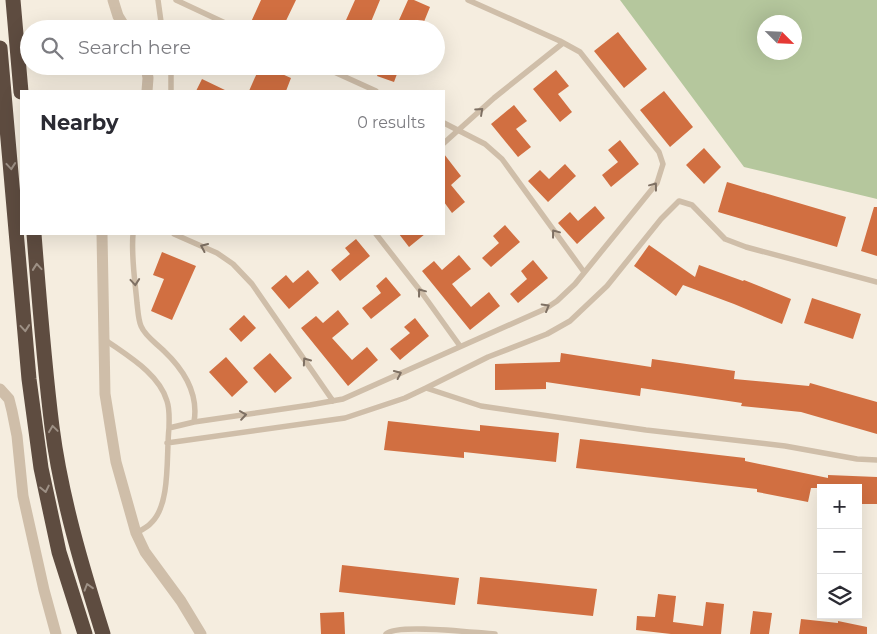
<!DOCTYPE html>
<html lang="en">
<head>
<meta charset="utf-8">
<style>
	body { margin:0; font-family:Montserrat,sans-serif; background:#f7f7f7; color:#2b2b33 }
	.controls { position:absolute; right:15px; bottom:15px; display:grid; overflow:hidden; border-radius:0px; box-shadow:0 5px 20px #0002 }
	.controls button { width:45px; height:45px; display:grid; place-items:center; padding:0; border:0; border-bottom:1px solid #e1e1e2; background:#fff; color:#2b2b33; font:25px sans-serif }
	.compass { position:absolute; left:757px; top:15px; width:45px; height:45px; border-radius:50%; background:#fff; box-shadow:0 5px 20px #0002; rotate:114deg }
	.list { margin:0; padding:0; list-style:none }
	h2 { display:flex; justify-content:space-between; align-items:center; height:65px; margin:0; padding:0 20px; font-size:21px }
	h2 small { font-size:16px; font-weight:400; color:#7c7c81 }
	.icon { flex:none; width:28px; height:28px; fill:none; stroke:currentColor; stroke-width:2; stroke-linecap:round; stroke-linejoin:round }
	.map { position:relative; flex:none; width:877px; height:634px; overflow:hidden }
	.search { position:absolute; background:#fff; box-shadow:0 5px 20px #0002; left:20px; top:20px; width:425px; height:55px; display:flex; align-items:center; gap:12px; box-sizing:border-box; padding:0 18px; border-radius:28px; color:#7c7c81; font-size:19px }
	.panel { position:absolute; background:#fff; box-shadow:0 5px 20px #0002; left:20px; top:90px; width:425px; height:145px; border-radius:0px }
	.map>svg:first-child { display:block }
	.green { fill:#b5c79d; fill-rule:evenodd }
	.building { fill:#d16f41 }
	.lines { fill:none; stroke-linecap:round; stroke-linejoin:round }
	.lane { stroke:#cfbea9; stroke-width:5.5 }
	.street { stroke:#cfbea9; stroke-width:11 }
	.highway { stroke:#5e4c40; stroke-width:15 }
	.oneway { stroke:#7e7063 }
	.oneway2 { stroke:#9d9085 }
</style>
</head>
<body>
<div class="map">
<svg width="877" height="634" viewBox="0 0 877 634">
	<rect width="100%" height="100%" fill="#f5eddf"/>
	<path class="green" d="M620,0h257v199l-133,-32zM764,22h30v30h-30z"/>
	<path class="building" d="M261,0h35l-14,29h-17l-14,-7z
		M355,0h25l-12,29h-26z
		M408,0h6l16,7 -9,22h-26z
		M618,32l29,37 -23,19 -30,-37z
		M260,66h4l27,12 -5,13h-37z
		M381,66h19l-6,16 -17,-6z
		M556,70l13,16 -11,8 14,18 -12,10 -27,-33z
		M202,79l25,12h-31z
		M664,91l29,36 -23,20 -30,-37z
		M514,105l13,16 -11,8 15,18 -13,10 -27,-33z
		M620,140l19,24 -28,23 -9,-12 16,-13 -10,-12z
		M704,148l17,19 -17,17 -18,-19z
		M444,154l17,22 -10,9 14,17 -13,11 -8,-11z
		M565,164l11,12 -28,26 -20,-21 12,-11 9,9z
		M727,182l119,35 -9,30 -119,-35z
		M595,206l10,12 -28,26 -19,-21 12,-11 8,9z
		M874,207h3v49l-16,-5z
		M505,225l15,17 -29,25 -9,-9 17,-15 -6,-7z
		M399,234h26l-16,13z
		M356,239l14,17 -30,25 -9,-11 19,-16 -5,-6z
		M649,245l46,32 4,-12 44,16 1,-1 47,19 -9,25 -48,-20 -51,-19 -7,11 -42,-30z
		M162,252l34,14 -24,54 -21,-9 13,-32 -11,-4z
		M459,255l12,14 -19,15 19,23 18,-15 11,14 -30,24 -48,-59 12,-10 8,9z
		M533,260l15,18 -30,25 -8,-9 17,-15 -6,-8z
		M308,270l11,13 -30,26 -18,-21 15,-13 7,8z
		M386,277l15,18 -30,24 -9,-11 19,-15 -5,-7z
		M812,298l49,16 -8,25 -49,-16z
		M338,310l11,14 -17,14 20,22 15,-13 11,13 -30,26 -47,-58 15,-12 7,7z
		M244,315l12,13 -15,14 -12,-13z
		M415,318l14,18 -29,24 -10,-11 20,-16 -6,-6z
		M270,353l22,25 -17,15 -22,-25z
		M561,353l90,14 1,-8 83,12 -1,8 75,7 1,-3 67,19v32l-76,-22 -60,-6 1,-3 -101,-15 -1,8 -94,-14v7l-51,1v-26l65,-2z
		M226,357l22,25 -16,15 -23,-25z
		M388,421l92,10v-6l79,8 -3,29 -92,-10v6l-80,-8z
		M580,439l165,19v3l83,17v-3l49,2v27h-19v-16h-47l-3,14 -51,-10v-3l-181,-21z
		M342,565l117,13 -4,27 -116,-13z
		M480,577l117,12 -4,27 -116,-12z
		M658,594l18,2 -3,26 30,4 3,-24 18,2 -3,30h-50l-35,-4 1,-14 18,1z
		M753,611l19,2 -3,21h-19z
		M344,612l1,22h-24l-1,-21z
		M801,619l37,4v-2l29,6v7h-68z"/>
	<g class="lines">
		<path class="lane" d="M158,0l4,29
			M176,0l62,29
			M171,66v25
			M321,66l55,25
			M444,123l41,21 17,15 82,113
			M444,143l50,-45 69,-55
			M133,234c-2,23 2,46 4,69 1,7 1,16 4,23 4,10 15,17 23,25 20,19 35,42 30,71
			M174,234l43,19 16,11 19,20 81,117
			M376,234l46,59 38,53
			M104,339c22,16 55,34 63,62 3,9 2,18 2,27
			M426,388l62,-31 59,-23 23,-13 37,-35 54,-67 18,-18 13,4 33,34 21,8 131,35
			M167,443l178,-25 60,-20 21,-10 55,18 165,24 139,16 72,13 20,1
			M136,533c6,-3 12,-6 16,-11 19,-19 14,-68 17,-94l25,-6 116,-17 33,-6 202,-90 12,-8 18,-17 82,-101 6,-19 -4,-12 -79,-100 -20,-11 -92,-41
			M386,634c11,-11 90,-1 109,0"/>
		<path class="street" d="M113,0l5,16 8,13
			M146,66l2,12 -1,13
			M102,234l3,160 11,68 20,71 9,19 36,49 20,33
			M0,389l9,10 3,12 5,25 6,60 21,94 12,44"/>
		<path class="highway" d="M13,0l8,92
			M0,48l29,331 12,89 18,84 26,82
			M34,234c5,64 10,129 18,193 9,70 30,140 51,207"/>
	</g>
	<defs><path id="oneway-chevron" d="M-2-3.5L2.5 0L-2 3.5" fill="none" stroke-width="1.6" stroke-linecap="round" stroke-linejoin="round" transform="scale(1.25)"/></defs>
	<g class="oneway">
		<use href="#oneway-chevron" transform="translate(480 111) rotate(-42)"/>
		<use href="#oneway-chevron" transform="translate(654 186) rotate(-53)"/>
		<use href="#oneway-chevron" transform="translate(555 233) rotate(-127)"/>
		<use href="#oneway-chevron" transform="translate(204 247) rotate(-156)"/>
		<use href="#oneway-chevron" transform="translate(135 282) rotate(85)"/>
		<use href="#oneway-chevron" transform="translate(421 292) rotate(-127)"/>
		<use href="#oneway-chevron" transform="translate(546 307) rotate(-30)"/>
		<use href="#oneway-chevron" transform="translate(306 361) rotate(-125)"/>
		<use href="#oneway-chevron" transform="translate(398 374) rotate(-25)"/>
		<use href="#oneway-chevron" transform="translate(243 415) rotate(-8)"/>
	</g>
	<g class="oneway2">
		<use href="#oneway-chevron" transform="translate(11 166) rotate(85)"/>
		<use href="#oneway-chevron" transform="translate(37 267) rotate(-95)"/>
		<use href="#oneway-chevron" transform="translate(25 328) rotate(85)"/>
		<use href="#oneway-chevron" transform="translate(53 429) rotate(-98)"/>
		<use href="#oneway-chevron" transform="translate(45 489) rotate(78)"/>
		<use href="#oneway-chevron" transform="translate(88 587) rotate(-107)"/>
	</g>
</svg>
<div class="controls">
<button>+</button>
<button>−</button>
<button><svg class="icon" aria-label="layers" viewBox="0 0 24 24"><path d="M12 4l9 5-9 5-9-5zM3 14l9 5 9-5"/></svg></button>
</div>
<svg class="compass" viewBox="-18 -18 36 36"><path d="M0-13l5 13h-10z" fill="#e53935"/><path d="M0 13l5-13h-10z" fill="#7c7c81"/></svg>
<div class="search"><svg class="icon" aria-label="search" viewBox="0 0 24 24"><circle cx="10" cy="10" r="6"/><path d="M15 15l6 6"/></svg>Search here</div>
<section class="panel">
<h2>Nearby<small>0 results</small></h2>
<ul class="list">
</ul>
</section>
</div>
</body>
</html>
